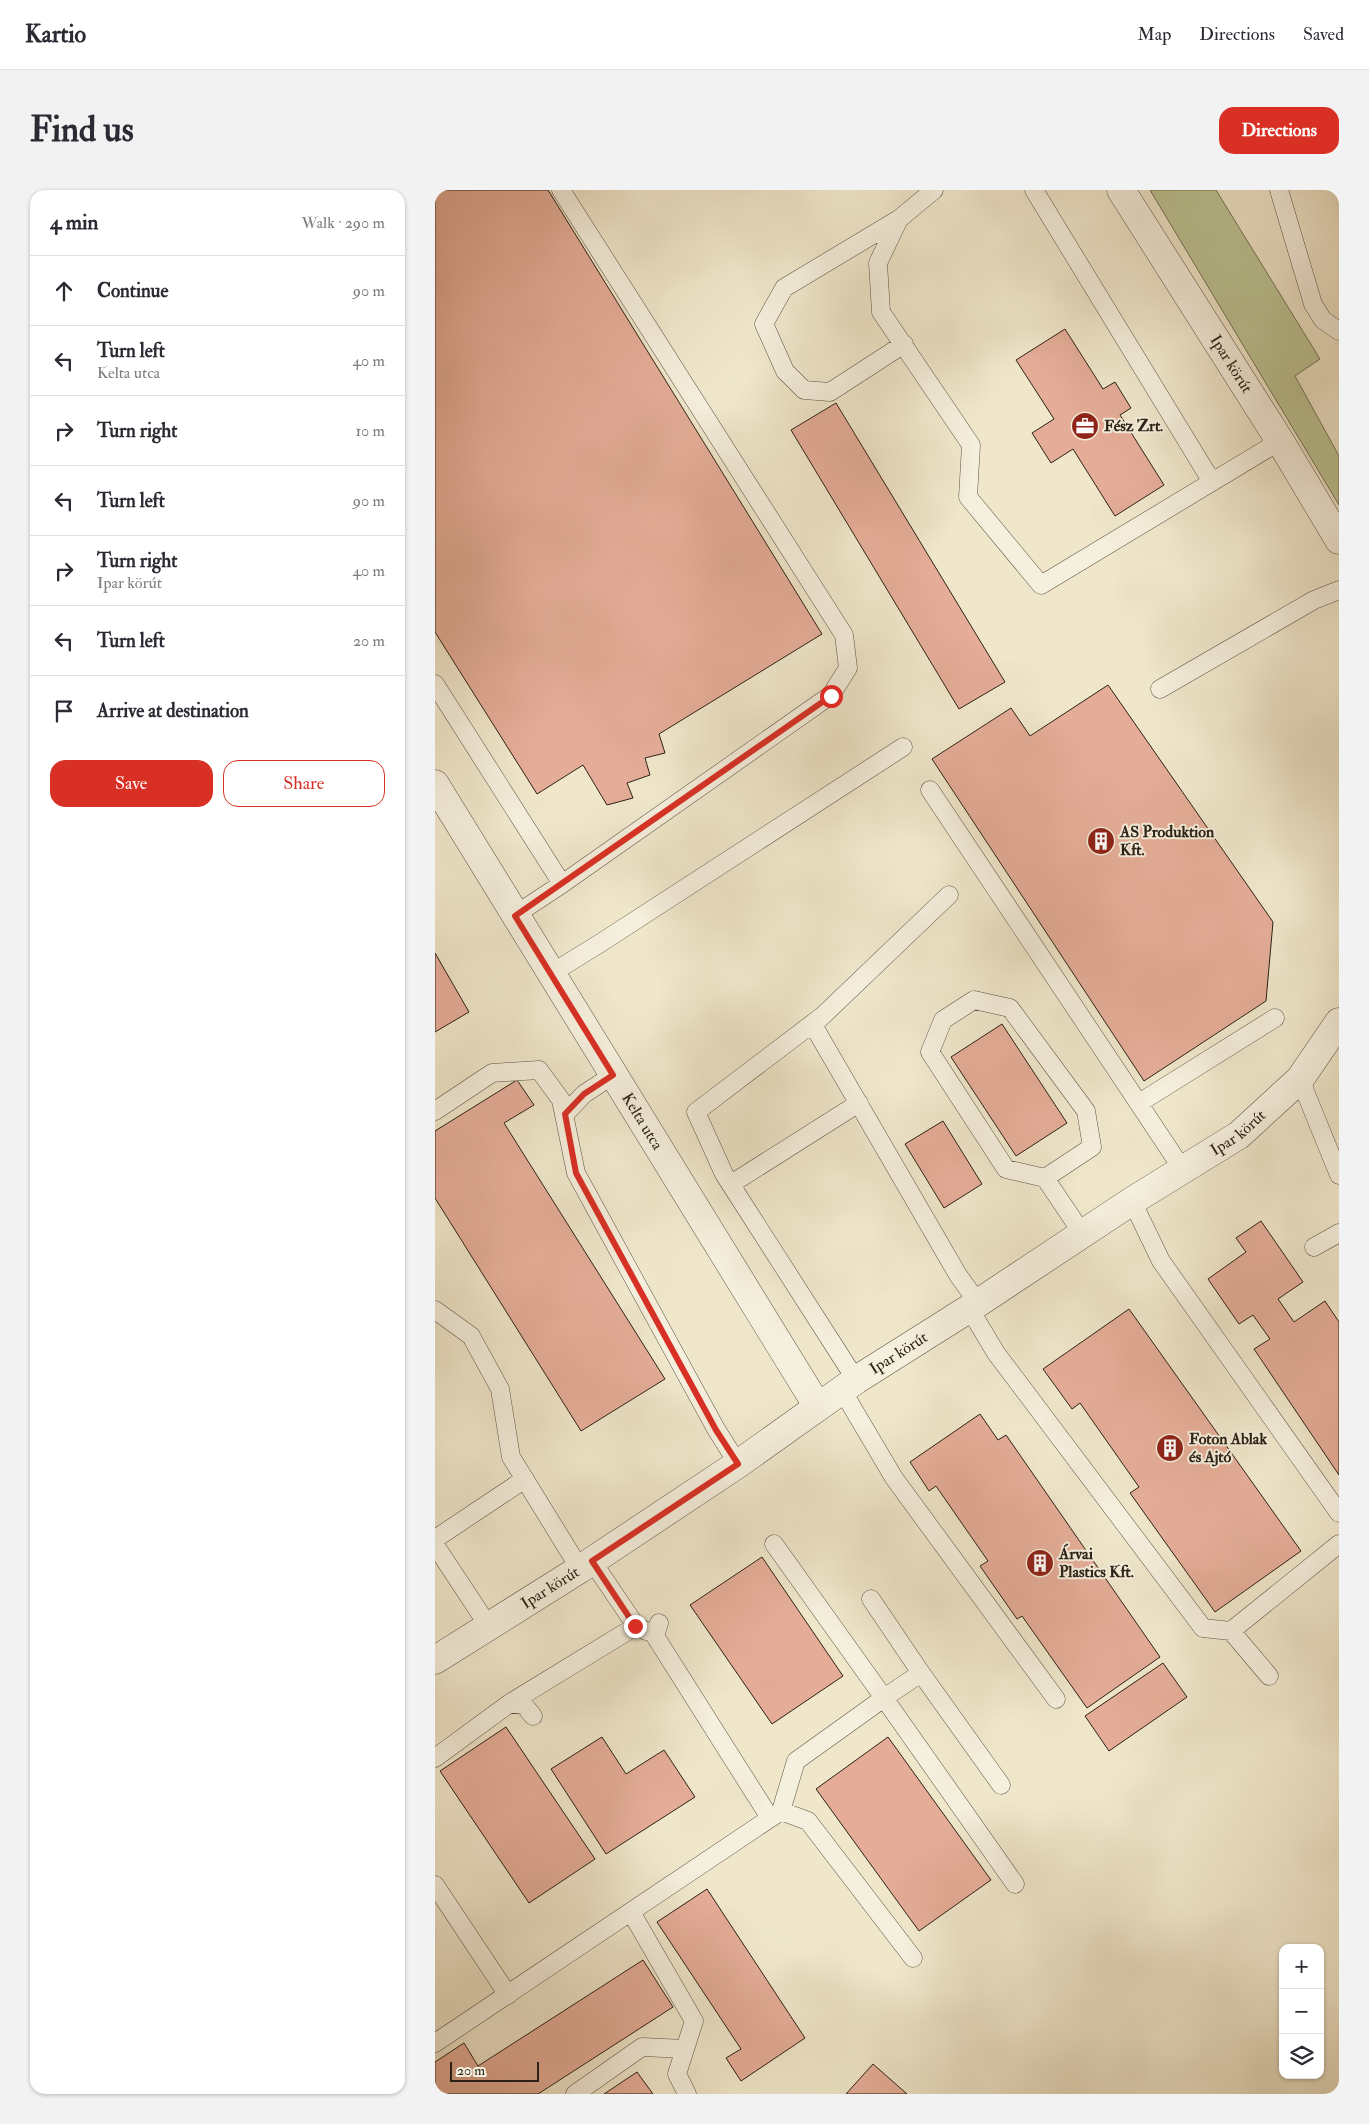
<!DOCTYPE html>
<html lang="en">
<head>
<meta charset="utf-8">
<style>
	body { margin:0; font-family:"IM FELL Double Pica",serif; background:#f2f2f3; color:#2b2b33 }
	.controls { position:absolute; right:15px; bottom:15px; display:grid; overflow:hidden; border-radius:10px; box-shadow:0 1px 4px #0004 }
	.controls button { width:45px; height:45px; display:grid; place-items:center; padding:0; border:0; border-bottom:1px solid #e1e1e2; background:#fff; color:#2b2b33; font:25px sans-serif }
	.scale { position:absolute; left:15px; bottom:12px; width:89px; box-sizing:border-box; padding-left:5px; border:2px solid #2c2117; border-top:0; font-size:14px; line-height:18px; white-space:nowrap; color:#2c2117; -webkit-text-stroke:4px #f5efdd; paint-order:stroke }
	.stop { position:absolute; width:15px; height:15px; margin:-11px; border:4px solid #d93025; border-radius:50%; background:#fff }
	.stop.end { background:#d93025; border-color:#fff; box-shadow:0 1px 5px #0008 }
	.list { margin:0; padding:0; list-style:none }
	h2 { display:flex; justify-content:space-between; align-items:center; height:65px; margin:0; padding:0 20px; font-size:21px }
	h2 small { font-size:16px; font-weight:400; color:#7c7c81 }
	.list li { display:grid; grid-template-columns:32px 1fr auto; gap:15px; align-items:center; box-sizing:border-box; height:70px; padding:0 20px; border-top:1px solid #e1e1e2 }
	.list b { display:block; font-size:19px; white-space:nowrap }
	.list p { margin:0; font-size:16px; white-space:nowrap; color:#7c7c81 }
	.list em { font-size:16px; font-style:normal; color:#7c7c81 }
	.actions { display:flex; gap:10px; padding:15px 20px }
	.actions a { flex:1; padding:11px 0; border:1px solid #d93025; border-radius:15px; text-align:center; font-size:18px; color:#d93025 }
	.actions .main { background:#d93025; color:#fff }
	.icon { flex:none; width:28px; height:28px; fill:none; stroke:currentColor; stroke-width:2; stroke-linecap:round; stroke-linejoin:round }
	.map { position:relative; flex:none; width:904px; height:1904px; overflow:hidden; border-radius:15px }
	header { display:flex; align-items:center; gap:30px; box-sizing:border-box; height:70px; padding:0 25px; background:#fff; border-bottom:1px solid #e1e1e2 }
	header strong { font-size:24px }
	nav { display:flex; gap:28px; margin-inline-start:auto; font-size:18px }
	.intro { display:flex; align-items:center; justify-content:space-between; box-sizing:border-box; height:120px; padding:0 30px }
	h1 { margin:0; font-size:35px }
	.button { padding:12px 22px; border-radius:15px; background:#d93025; color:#fff; font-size:18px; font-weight:700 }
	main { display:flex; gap:30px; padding:0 30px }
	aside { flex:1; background:#fff; border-radius:15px; box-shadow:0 1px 4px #0004 }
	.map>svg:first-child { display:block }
	.green { fill:#bdc495; stroke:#747256 }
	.building { fill:#e5ad98; stroke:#2c2117 }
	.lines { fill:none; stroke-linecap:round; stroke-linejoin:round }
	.lane-casing { stroke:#5d5244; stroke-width:19 }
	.street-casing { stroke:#5d5244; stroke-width:29 }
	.lane { stroke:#f5efdd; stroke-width:18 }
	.street { stroke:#f5efdd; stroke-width:28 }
	.route { stroke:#d93025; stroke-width:6 }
	.labels { text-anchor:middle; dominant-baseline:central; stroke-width:4; stroke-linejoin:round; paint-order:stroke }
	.street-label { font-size:16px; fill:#2c2117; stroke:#f5efdd }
	.poi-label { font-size:16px; font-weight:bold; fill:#2c2117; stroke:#f5efdd; text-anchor:start }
</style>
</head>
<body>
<header>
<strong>Kartio</strong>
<nav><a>Map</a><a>Directions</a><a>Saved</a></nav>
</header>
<div class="intro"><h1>Find us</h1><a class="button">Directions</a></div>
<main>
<aside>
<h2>4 min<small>Walk · 290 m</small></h2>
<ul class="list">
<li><svg class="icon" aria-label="ahead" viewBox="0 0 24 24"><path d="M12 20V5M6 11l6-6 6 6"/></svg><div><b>Continue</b></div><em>90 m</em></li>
<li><svg class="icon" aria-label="left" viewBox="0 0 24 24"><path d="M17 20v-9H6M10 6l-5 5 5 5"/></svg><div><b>Turn left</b><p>Kelta utca</p></div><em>40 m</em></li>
<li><svg class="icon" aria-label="right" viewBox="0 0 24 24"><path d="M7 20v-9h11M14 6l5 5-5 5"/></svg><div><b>Turn right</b></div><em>10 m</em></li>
<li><svg class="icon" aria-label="left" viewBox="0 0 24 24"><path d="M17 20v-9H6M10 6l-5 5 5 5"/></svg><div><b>Turn left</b></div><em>90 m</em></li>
<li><svg class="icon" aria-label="right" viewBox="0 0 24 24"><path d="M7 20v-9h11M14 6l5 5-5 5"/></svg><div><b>Turn right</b><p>Ipar körút</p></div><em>40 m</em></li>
<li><svg class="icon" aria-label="left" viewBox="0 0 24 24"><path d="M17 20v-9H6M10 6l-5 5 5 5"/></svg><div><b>Turn left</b></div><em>20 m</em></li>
<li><svg class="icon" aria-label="arrive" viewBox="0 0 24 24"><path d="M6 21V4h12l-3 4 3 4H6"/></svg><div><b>Arrive at destination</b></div></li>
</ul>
<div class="actions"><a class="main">Save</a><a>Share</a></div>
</aside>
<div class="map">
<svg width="904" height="1904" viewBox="0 0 904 1904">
	<rect width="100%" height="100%" fill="#f0e7cb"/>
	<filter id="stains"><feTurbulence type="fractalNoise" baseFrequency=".004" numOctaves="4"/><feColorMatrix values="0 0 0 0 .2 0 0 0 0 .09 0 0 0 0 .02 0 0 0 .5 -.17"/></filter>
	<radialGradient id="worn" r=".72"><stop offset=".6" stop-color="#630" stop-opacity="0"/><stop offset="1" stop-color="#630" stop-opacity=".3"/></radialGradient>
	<path class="green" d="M715,0h66l104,169 -25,17 44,80v49z"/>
	<path class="building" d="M0,0h113l274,444 -163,100 6,19 -20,5 5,17 -23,8 6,15 -26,7 -24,-40 -46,29 -102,-162z
		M630,139l38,60 12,-7 16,26 -11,7 44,70 -49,31 -42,-67 -22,14 -19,-30 22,-14 -38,-59z
		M401,213l169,279 -46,27 -168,-279z
		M673,495l165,237 -7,79 -122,80 -212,-322 79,-51 19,28z
		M0,763l34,59 -34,20z
		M567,834l65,99 -51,33 -65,-99z
		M82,890l17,25 -30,18 161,256 -84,52 -146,-233v-67z
		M508,931l39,63 -38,24 -39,-64z
		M826,1031l42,61 -25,17 16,23 31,-21 14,21v153l-85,-126 16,-10 -17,-24 -14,9 -31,-45 38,-27 -10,-14z
		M694,1119l172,242 -86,61 -85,-119 9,-6 -59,-84 -8,6 -29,-40z
		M545,1224l18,26 8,-5 154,222 -73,51 -65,-92 -5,3 -37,-53 8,-5 -52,-75 -7,5 -19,-29z
		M327,1367l81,119 -71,48 -82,-119z
		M728,1473l24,34 -78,54 -24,-35z
		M71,1537l89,132 -66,44 -89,-132z
		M167,1547l24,37 38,-24 31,47 -89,57 -55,-85z
		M453,1547l103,143 -72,51 -103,-142z
		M272,1699l98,149 -64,43 -15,-23 15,-9 -84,-127z
		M208,1770l30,47 -135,87h-103v-32l29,-19 14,23z
		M438,1874l34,30h-61z
		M202,1882l16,22h-49z"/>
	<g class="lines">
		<g class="lane-casing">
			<path id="lane" d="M126,0l283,445 4,33 -17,27 -269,189
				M499,0l-35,29 -21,44 3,49 90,133 -3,52 73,88 239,-144
				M599,0l178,292
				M844,0l34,114 10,16 16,11
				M464,29l-115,69 -20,36 21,47 19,19 26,2 74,-48
				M0,494l127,200 -47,31
				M725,499l154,-89 25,-10
				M495,600l253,380
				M514,705l-136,130 145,250 20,28
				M117,783l50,-31 301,-195
				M386,827l-125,95 28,62 132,206
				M865,889l39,96
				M704,913l136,-85
				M0,921l57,-38 47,-3 22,30 15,73 140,256 22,35
				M130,924l19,-20 29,-19
				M610,988l47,-31 -6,-36 -76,-103 -36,-8 -31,20 -13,32 76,117 39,9 37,55
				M296,994l128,-81
				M697,1011l29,60 178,252
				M879,1057l25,-14
				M534,1118l27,45 207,275 28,3 108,-87
				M0,1120l36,26 29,53 11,68 69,112
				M407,1200l52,88 162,221
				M0,1349l90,-60
				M339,1354l110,154 37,-25 80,112
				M0,1355l54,82
				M157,1371l44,65 10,5
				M436,1409l50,74
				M224,1433l-4,13 115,182
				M796,1441l38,45
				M75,1513l126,-77
				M0,1568l75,-55 14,2 9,11
				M346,1621l27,10 105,137
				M0,1695l73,110
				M196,1722l63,109 -17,53 10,20
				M0,1853l346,-232 15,-50 88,-63 131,186
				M140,1904l67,-47 43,2"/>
		</g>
		<g class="street-casing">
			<g id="street">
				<path id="s1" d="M686,0l159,251 59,99"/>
				<path id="s2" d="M0,594l383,623"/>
				<path id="s3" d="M0,1470l145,-91 158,-105 118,-84 122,-77 154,-102 107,-66 61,-56 39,-57"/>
			</g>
		</g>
		<use href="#lane" class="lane"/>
		<use href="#street" class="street"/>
	</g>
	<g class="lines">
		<path class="route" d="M200,1436l-43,-65 146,-97 -22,-34 -140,-257 -11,-59 19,-20 29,-19 -98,-159 316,-220"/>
	</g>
	<defs>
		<g id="office-disc" transform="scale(1.4375)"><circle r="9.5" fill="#8f2418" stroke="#f5efdd"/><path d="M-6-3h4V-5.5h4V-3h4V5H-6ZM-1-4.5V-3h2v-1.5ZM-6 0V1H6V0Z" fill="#fff"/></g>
		<g id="building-disc" transform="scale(1.4375)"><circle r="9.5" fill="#8f2418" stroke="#f5efdd"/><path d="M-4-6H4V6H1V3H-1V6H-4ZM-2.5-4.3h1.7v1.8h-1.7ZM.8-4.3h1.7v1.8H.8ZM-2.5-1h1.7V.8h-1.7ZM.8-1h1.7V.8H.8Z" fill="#fff"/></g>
	</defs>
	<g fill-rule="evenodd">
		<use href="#office-disc" x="650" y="236"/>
		<use href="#building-disc" x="666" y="651"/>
		<use href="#building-disc" x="735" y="1258"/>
		<use href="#building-disc" x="605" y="1373"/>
	</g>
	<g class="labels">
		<g class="street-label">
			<text stroke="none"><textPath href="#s1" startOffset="206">Ipar körút</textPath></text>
			<text stroke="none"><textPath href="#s2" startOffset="396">Kelta utca</textPath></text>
			<text stroke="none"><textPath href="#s3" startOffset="961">Ipar körút</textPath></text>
			<text stroke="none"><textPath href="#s3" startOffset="556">Ipar körút</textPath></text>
			<text stroke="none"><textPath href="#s3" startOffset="136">Ipar körút</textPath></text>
		</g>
		<g class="poi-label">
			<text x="669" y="236">Fész Zrt.</text>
			<text x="685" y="642">AS Produktion<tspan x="685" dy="18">Kft.</tspan></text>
			<text x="754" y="1249">Foton Ablak<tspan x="754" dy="18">és Ajtó</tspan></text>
			<text x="624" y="1364">Árvai<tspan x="624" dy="18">Plastics Kft.</tspan></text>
		</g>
	</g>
	<rect width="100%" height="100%" filter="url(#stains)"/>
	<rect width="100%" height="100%" fill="url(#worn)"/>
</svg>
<div class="controls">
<button>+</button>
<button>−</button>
<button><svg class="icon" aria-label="layers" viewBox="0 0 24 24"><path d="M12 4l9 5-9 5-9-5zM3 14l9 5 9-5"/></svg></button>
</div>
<div class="scale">20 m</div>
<div class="stop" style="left:396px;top:506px"></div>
<div class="stop end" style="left:200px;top:1436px"></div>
</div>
</main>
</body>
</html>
